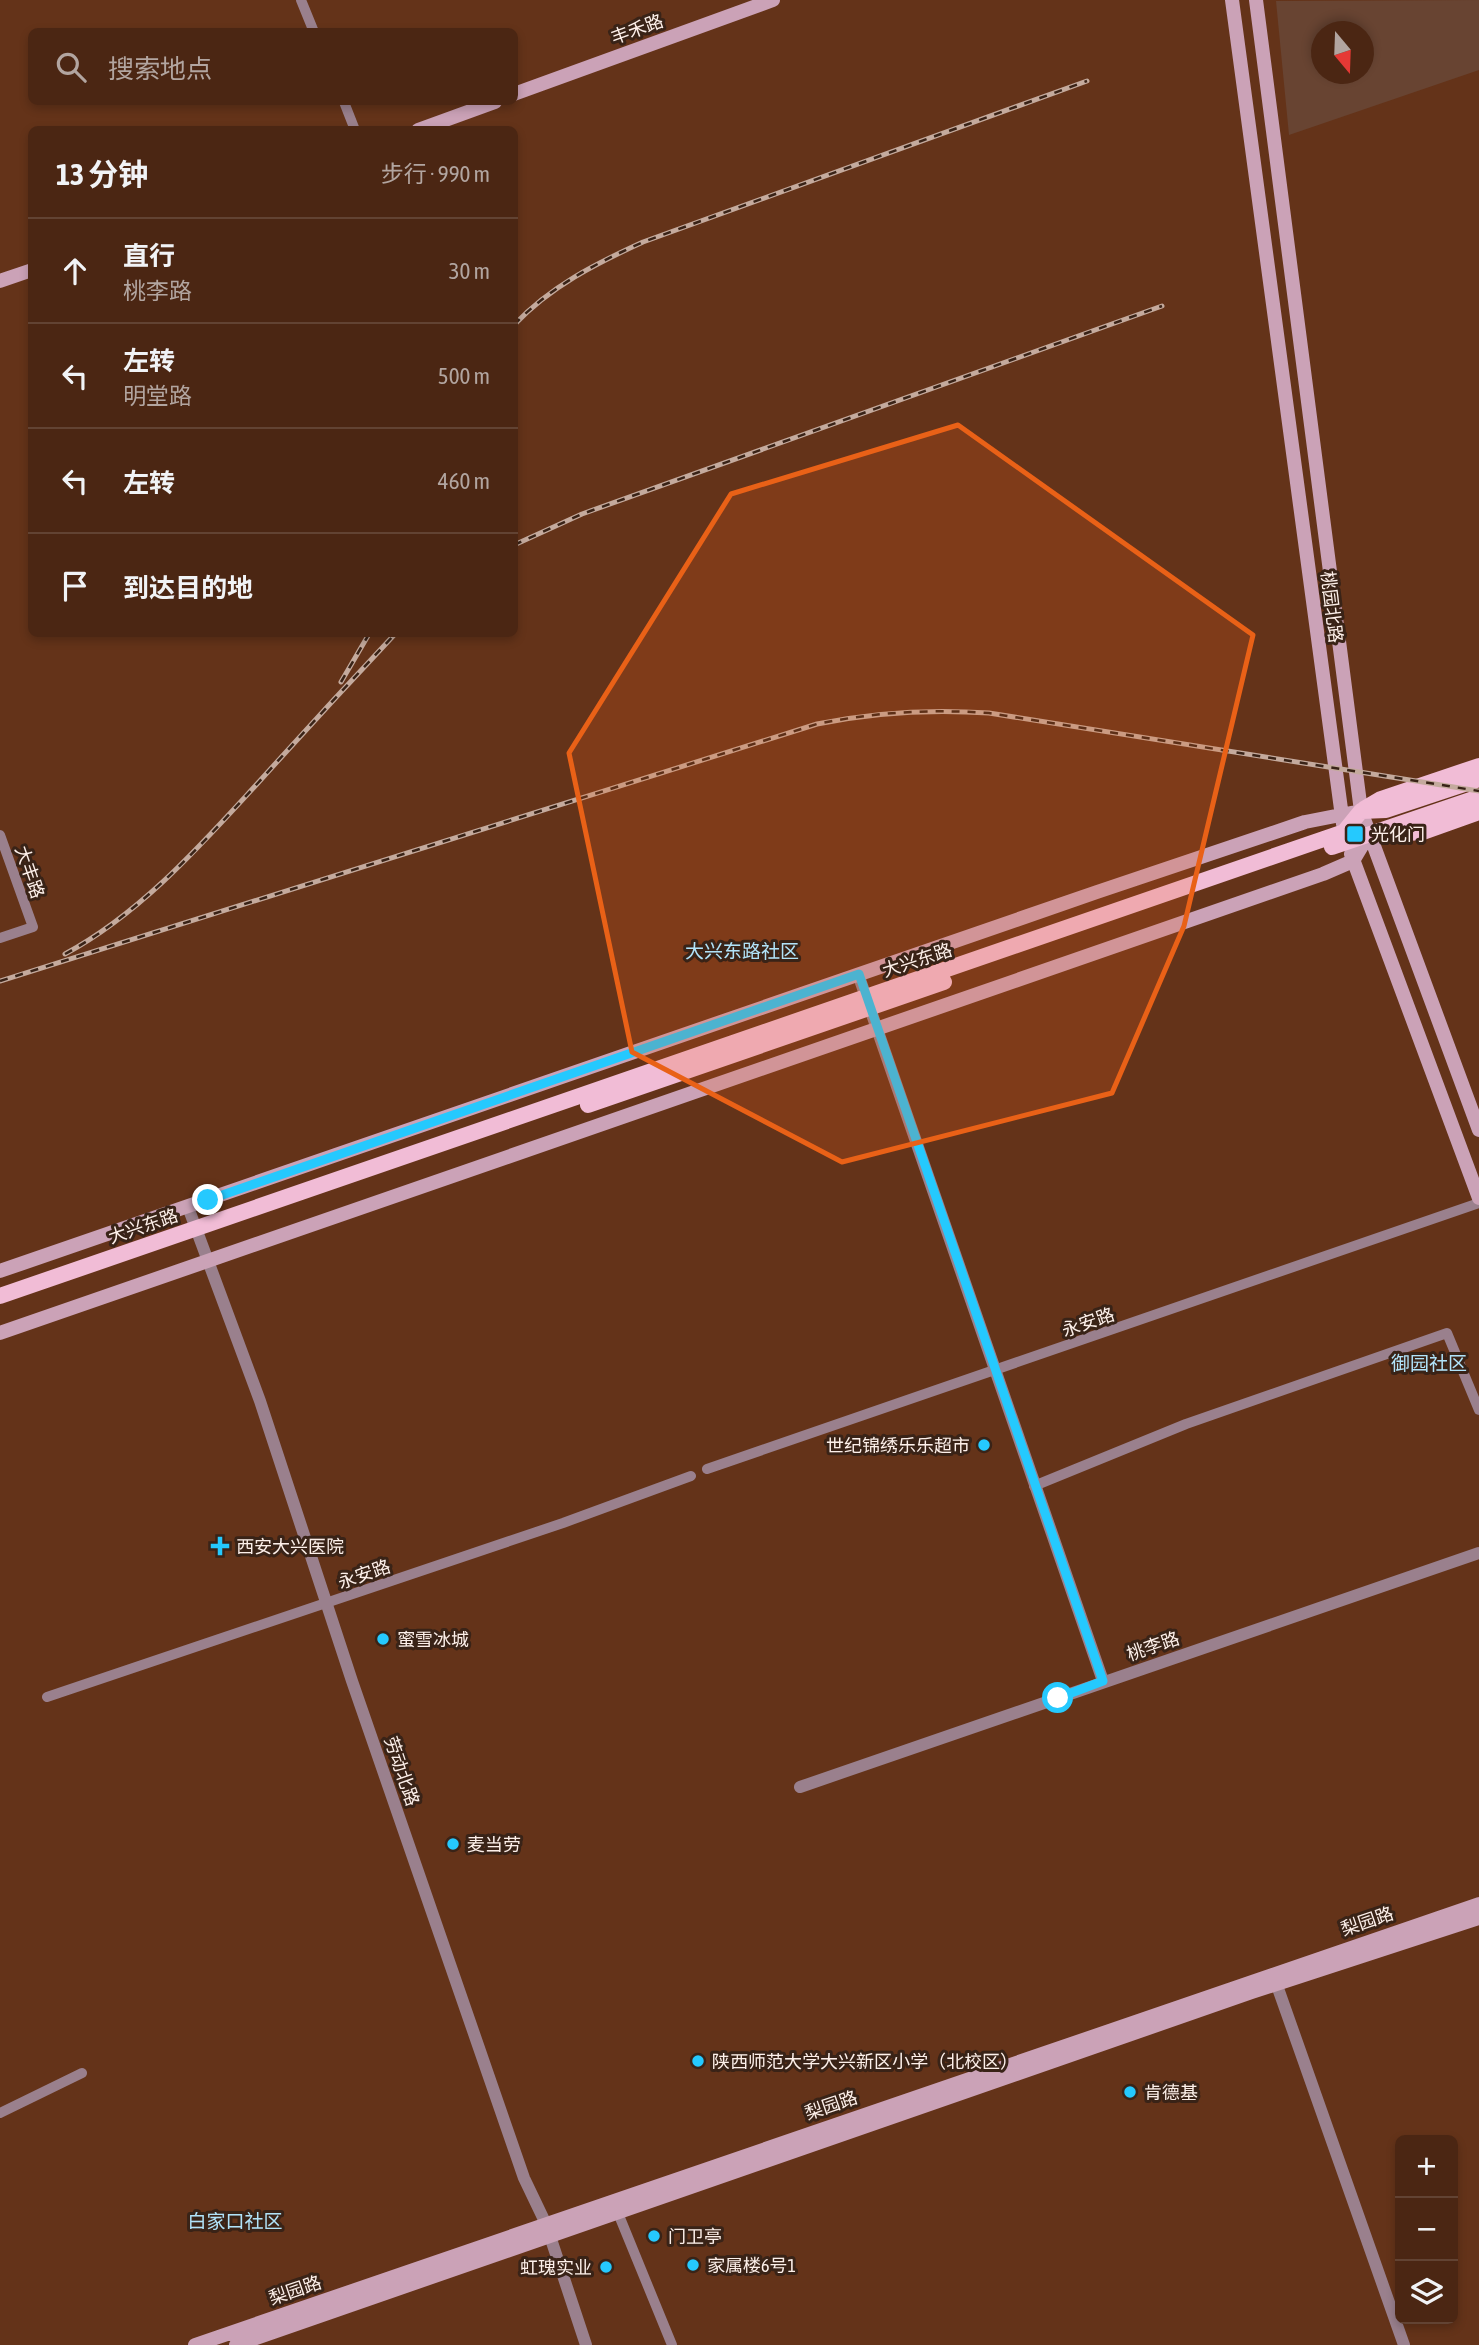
<!DOCTYPE html>
<html lang="zh">
<head>
<meta charset="utf-8">
<style>
	body { margin:0; font-family:"Asap Condensed","Noto Sans SC",sans-serif; background:#522e1c; color:#f1f3f6 }
	.controls { position:absolute; right:21px; bottom:21px; display:grid; overflow:hidden; border-radius:10px; box-shadow:0 4px 10px #0003 }
	.controls button { width:63px; height:63px; display:grid; place-items:center; padding:0; border:0; border-bottom:2px solid #624333; background:#4b2613; color:#f1f3f6; font:35px sans-serif }
	.compass { position:absolute; left:1311px; top:21px; width:63px; height:63px; border-radius:50%; background:#4b2613; box-shadow:0 4px 10px #0003; rotate:161deg }
	.stop { position:absolute; width:21px; height:21px; margin:-16px; border:5px solid #25c9fe; border-radius:50%; background:#fff }
	.stop.end { background:#25c9fe; border-color:#fff; box-shadow:0 2px 7px #0008 }
	.list { margin:0; padding:0; list-style:none }
	h2 { display:flex; justify-content:space-between; align-items:center; height:91px; margin:0; padding:0 28px; font-size:30px }
	h2 small { font-size:23px; font-weight:400; color:#b2a5a0 }
	.list li { display:grid; grid-template-columns:46px 1fr auto; gap:21px; align-items:center; box-sizing:border-box; height:105px; padding:0 28px; border-top:2px solid #624333 }
	.list b { display:block; font-size:26px; white-space:nowrap }
	.list p { margin:0; font-size:23px; white-space:nowrap; color:#b2a5a0 }
	.list em { font-size:23px; font-style:normal; color:#b2a5a0 }
	.icon { flex:none; width:38px; height:38px; fill:none; stroke:currentColor; stroke-width:2; stroke-linecap:round; stroke-linejoin:round }
	.map { position:relative; flex:none; width:1479px; height:2345px; overflow:hidden }
	.search { position:absolute; background:#4b2613; box-shadow:0 4px 10px #0003; left:28px; top:28px; width:490px; height:77px; display:flex; align-items:center; gap:18px; box-sizing:border-box; padding:0 24px; border-radius:10px; color:#b2a5a0; font-size:26px }
	.panel { position:absolute; background:#4b2613; box-shadow:0 4px 10px #0003; left:28px; top:126px; width:490px; height:511px; border-radius:10px }
	.map>svg:first-child { display:block }
	.green { fill:#684432; fill-rule:evenodd }
	.lines { fill:none; stroke-linecap:round; stroke-linejoin:round }
	.minor { stroke:#9a808d; stroke-width:10 }
	.tertiary { stroke:#9a808d; stroke-width:12 }
	.secondary { stroke:#cba2b7; stroke-width:14 }
	.primary { stroke:#f1bcd6; stroke-width:16 }
	.rail-casing { stroke:#c4aa9d; stroke-width:5 }
	.rail { stroke:#392317; stroke-width:2.5; stroke-dasharray:8; stroke-linecap:butt }
	.route { stroke:#25c9fe; stroke-width:9 }
	.marked { fill:#e96117; fill-opacity:0.2; stroke:#e96117; stroke-width:5; stroke-linejoin:round }
	.poi-dot { fill:#25c9fe; stroke:#392317; stroke-width:2.5 }
	.labels { text-anchor:middle; dominant-baseline:central; stroke-width:6; stroke-linejoin:round; paint-order:stroke }
	.street-label { font-size:18px; fill:#fdf0ea; stroke:#392317 }
	.poi-label { font-size:18px; fill:#fdf0ea; stroke:#392317; text-anchor:start }
	.neighbourhood-label { font-size:19px; fill:#b1e3f9; stroke:#392317 }
</style>
</head>
<body>
<div class="map">
<svg width="1479" height="2345" viewBox="0 0 1479 2345">
	<rect width="100%" height="100%" fill="#643319"/>
	<path class="green" d="M1479,0v70l-190,65 -13,-134zM1322,32h42v42h-42z"/>
	<g class="lines">
		<path class="minor" d="M301,0l13,32
			M344,102l11,28
			M0,835l33,92 -33,11
			M707,1469l772,-266
			M1034,1486l152,-62 261,-91 32,77
			M47,1697l516,-174 128,-47
			M0,2113l82,-40
			M618,2213l54,132"/>
		<path class="tertiary" d="M858,974l245,707
			M188,1207l72,194 92,280 172,497 22,46 40,121
			M800,1787l679,-234
			M1274,1977l130,368"/>
		<path class="secondary" d="M1232,0l111,824
			M1256,0l105,811 118,319
			M514,94l259,-94
			M418,130l77,-28
			M0,281l32,-11
			M1351,854l128,344
			M0,1271l1097,-379 208,-70 56,-11
			M0,1333l1323,-459 30,-13 15,-25
			M195,2345l1284,-441
			M236,2345l1016,-353 227,-74"/>
		<path class="primary" d="M1364,809l17,-10 98,-33
			M1392,834l31,-2 56,-20
			M1332,847l147,-50
			M588,1105l356,-123
			M0,1296l1344,-464 17,-21 25,-1 93,-31"/>
		<g class="rail-casing">
			<path id="rail" d="M514,325c37,-39 81,-61 129,-83l444,-161
				M514,545l68,-31 580,-208
				M341,682l28,-48
				M65,954c76,-41 135,-108 192,-170 46,-51 92,-101 138,-150
				M0,981l817,-257c58,-12 113,-15 172,-11l490,78"/>
		</g>
		<use href="#rail" class="rail"/>
	</g>
	<g class="lines">
		<path class="route" d="M208,1200l651,-226 244,707 -45,17"/>
	</g>
	<path class="marked" d="M958,425l295,210 -69,291 -72,167 -270,69 -210,-110 -63,-299 162,-259z"/>
	<g class="poi-dot">
		<rect x="1346" y="825" width="18" height="18" rx="3.5"/>
		<circle cx="984" cy="1445" r="7"/>
		<path d="M216.5 1535.5h7v7h7v7h-7v7h-7v-7h-7v-7h7z"/>
		<circle cx="383" cy="1639" r="7"/>
		<circle cx="453" cy="1844" r="7"/>
		<circle cx="698" cy="2061" r="7"/>
		<circle cx="1130" cy="2092" r="7"/>
		<circle cx="654" cy="2236" r="7"/>
		<circle cx="693" cy="2265" r="7"/>
		<circle cx="606" cy="2267" r="7"/>
	</g>
	<g class="labels">
		<g class="street-label">
			<text transform="translate(637 29) rotate(-20)">丰禾路</text>
			<text transform="translate(1332 607) rotate(83)">桃园北路</text>
			<text transform="translate(30 872) rotate(71)">大丰路</text>
			<text transform="translate(917 960) rotate(-18)">大兴东路</text>
			<text transform="translate(143 1226) rotate(-19)">大兴东路</text>
			<text transform="translate(1088 1322) rotate(-19)">永安路</text>
			<text transform="translate(364 1574) rotate(-19)">永安路</text>
			<text transform="translate(1153 1646) rotate(-19)">桃李路</text>
			<text transform="translate(402 1771) rotate(71)">劳动北路</text>
			<text transform="translate(1367 1921) rotate(-19)">梨园路</text>
			<text transform="translate(831 2105) rotate(-19)">梨园路</text>
			<text transform="translate(295 2290) rotate(-19)">梨园路</text>
		</g>
		<g class="poi-label">
			<text x="1371" y="834">光化门</text>
			<text x="970" y="1445" text-anchor="end">世纪锦绣乐乐超市</text>
			<text x="236" y="1546">西安大兴医院</text>
			<text x="397" y="1639">蜜雪冰城</text>
			<text x="467" y="1844">麦当劳</text>
			<text x="712" y="2061">陕西师范大学大兴新区小学（北校区）</text>
			<text x="1144" y="2092">肯德基</text>
			<text x="668" y="2236">门卫亭</text>
			<text x="707" y="2265">家属楼6号1</text>
			<text x="592" y="2267" text-anchor="end">虹瑰实业</text>
		</g>
		<g class="neighbourhood-label">
			<text x="742" y="951">大兴东路社区</text>
			<text x="1429" y="1363">御园社区</text>
			<text x="235" y="2221">白家口社区</text>
		</g>
	</g>
</svg>
<div class="controls">
<button>+</button>
<button>−</button>
<button><svg class="icon" aria-label="layers" viewBox="0 0 24 24"><path d="M12 4l9 5-9 5-9-5zM3 14l9 5 9-5"/></svg></button>
</div>
<svg class="compass" viewBox="-18 -18 36 36"><path d="M0-13l5 13h-10z" fill="#e53935"/><path d="M0 13l5-13h-10z" fill="#b2a5a0"/></svg>
<div class="stop" style="left:1058px;top:1698px"></div>
<div class="stop end" style="left:208px;top:1200px"></div>
<div class="search"><svg class="icon" aria-label="search" viewBox="0 0 24 24"><circle cx="10" cy="10" r="6"/><path d="M15 15l6 6"/></svg>搜索地点</div>
<section class="panel">
<h2>13 分钟<small>步行 · 990 m</small></h2>
<ul class="list">
<li><svg class="icon" aria-label="ahead" viewBox="0 0 24 24"><path d="M12 20V5M6 11l6-6 6 6"/></svg><div><b>直行</b><p>桃李路</p></div><em>30 m</em></li>
<li><svg class="icon" aria-label="left" viewBox="0 0 24 24"><path d="M17 20v-9H6M10 6l-5 5 5 5"/></svg><div><b>左转</b><p>明堂路</p></div><em>500 m</em></li>
<li><svg class="icon" aria-label="left" viewBox="0 0 24 24"><path d="M17 20v-9H6M10 6l-5 5 5 5"/></svg><div><b>左转</b></div><em>460 m</em></li>
<li><svg class="icon" aria-label="arrive" viewBox="0 0 24 24"><path d="M6 21V4h12l-3 4 3 4H6"/></svg><div><b>到达目的地</b></div></li>
</ul>
</section>
</div>
</body>
</html>
